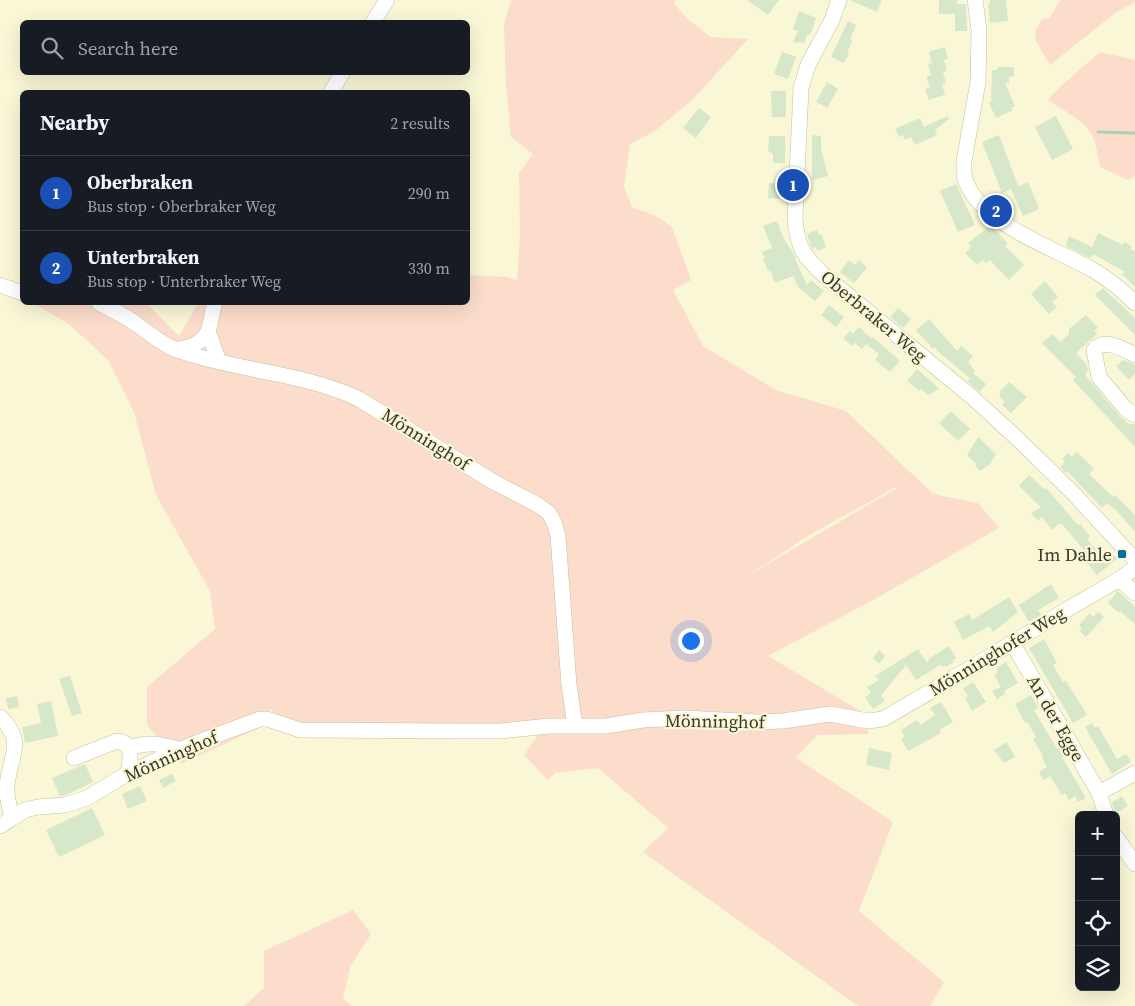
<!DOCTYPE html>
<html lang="en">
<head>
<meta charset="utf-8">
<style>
	body { margin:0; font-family:"Source Serif 4",serif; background:#242831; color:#f1f3f6 }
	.controls { position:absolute; right:15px; bottom:15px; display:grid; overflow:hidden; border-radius:8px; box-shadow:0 5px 20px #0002 }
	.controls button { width:45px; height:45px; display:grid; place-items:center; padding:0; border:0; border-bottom:1px solid #363941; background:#171b24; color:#f1f3f6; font:25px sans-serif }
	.you { position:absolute; left:690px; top:640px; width:18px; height:18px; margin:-12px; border:4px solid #fff; border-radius:50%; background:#1a73e8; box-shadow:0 0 0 8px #1a73e833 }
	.badge { display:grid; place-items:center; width:32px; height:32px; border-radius:50%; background:#8c9099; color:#fff; font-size:16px; font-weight:700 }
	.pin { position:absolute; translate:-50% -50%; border:2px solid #fff; box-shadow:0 1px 5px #0006 }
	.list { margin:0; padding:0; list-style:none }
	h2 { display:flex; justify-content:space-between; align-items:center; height:65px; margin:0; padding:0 20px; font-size:21px }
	h2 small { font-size:16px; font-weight:400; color:#9ea1a6 }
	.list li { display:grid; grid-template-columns:32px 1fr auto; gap:15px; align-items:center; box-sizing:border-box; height:75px; padding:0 20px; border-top:1px solid #363941 }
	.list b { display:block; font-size:19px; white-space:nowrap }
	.list p { margin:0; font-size:16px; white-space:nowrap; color:#9ea1a6 }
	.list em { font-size:16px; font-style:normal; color:#9ea1a6 }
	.icon { flex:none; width:28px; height:28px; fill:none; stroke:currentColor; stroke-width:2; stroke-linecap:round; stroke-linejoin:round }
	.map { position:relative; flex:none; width:1135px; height:1006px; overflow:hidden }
	.search { position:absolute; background:#171b24; box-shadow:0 5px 20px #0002; left:20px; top:20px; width:450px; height:55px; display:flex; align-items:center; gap:12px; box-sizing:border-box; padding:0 18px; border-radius:8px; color:#9ea1a6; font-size:19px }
	.panel { position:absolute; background:#171b24; box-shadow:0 5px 20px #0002; left:20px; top:90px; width:450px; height:215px; border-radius:8px }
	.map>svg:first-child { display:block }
	.green { fill:#fcddcb; fill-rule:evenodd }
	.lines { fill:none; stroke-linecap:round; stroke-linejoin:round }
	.stream { stroke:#abd1b8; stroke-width:3 }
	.building { fill:#d7e7c9 }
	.minor-casing { stroke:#c3c1a1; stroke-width:16 }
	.minor { stroke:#fff; stroke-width:15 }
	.poi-dot { fill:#01729d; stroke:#f9f7d6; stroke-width:2 }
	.labels { text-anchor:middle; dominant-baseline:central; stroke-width:4.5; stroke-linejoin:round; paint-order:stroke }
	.street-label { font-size:18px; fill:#38372a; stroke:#f9f7d6 }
	.poi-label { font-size:18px; fill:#38372a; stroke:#f9f7d6; text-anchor:end }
</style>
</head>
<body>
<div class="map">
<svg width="1135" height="1006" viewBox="0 0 1135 1006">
	<rect width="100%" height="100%" fill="#f9f7d6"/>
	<path class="green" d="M511,0h165l-2,4 16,17 21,16 37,2 -54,59 -39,33 -25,13 -6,43 8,20 24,9 16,11 19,53 -18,10 30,56 73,44 70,21 87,83 45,9 21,25 -124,71 -107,57 94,56 7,22 -52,1 -21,23 97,64 -34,89 85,71 -14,24h-72l-215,-154 25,-24 -70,-60 -43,5 -7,7 -24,-25 14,-20 14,-3 -40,-7h-222l-20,-16 -13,20 -76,35 -34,-39v-38l68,-58 -5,-38 -54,-96 -22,-83 -26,-52 -38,-35 -37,-22h113l33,33 19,-33 270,-1v-27l38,2 11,3 3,-45 -1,-62 14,-19 -22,-17 -5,-51 -2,-61zM896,487l1,1 -148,87 62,-41z
		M1060,0h75v2l-20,11 -65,52 -14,-24 -1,-10 7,-12 8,-1z
		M1100,52l35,8v116l-7,4 -28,-13c-1,-9 -5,-29 -11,-37 -11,-12 -27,-21 -41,-30l13,-14z
		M353,910l18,24 -21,33 -7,32 9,7h-108l20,-18v-37z"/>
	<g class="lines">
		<path class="stream" d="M1098,132l37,1"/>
	</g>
	<path class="building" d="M747,0h32l-11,15z
		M850,0h32l-5,12z
		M939,0h18v4h9l1,27h-12v-17h-16z
		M990,0h16l2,21 -18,2 -2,-20h2z
		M799,11l17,7 -4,13 -3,4 -2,-1 -3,9 -11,-1 5,-11 -5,-2z
		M848,21l8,4 -6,14 2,2 -5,12 2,1 -5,9 -13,-6z
		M945,47l3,12 -4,1 3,11 -4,1 3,11 -4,2 3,10 -16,5 -4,-11 5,-1 -4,-11 5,-2 -3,-11 4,-1 -3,-11z
		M782,52l14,5 -8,22 -14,-5z
		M997,67h17v9l-5,1v6h-4l10,23 -3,2 1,2 -17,8 -7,-15 2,-1 1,-32h5z
		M827,82l11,7 -11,19 -11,-6z
		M771,91h15v26h-14z
		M699,108l12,9 -15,21 -13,-10z
		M947,116l2,3 -14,11 2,5 -22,10 -4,-8 -6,3 -2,-5 -4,2 -4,-8 25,-11 4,9z
		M1056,116l17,33 -21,11 -17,-33z
		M812,135l9,1v13l7,27 -16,4z
		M999,135l19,51 -2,1 12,-5 11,27 -16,7 -12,-27 -9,4 -20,-51z
		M769,136h16v27h-12v-9l-5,-3z
		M769,183h10v16l-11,-1z
		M956,184l19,41 -17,7 -18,-41z
		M777,221l6,16 13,21 -1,1 12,26 4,-5 13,11 -9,10 1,1 -18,-15 -5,-11 -18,7 -5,-13 -2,1 -5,-12 2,-1 -3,-6 10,-4 -9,-22z
		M991,225l17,19 -3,2 19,19 -15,15 -19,-20 -4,3 -3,-3 -6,5 -12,-12 6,-6 -3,-4z
		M817,230l2,5 2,-1 5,13 -9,4 -1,-4 -4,2 -1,-2 -4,-13z
		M1098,233l25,12 1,-3 8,4 -2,3 5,2v36l-13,-13 3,-2 -32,-18 -3,4 -24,-12 3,-10 23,11z
		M849,260l6,5 4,-5 8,8 -13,15 -14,-11z
		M1045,281l13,16 -6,5 5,5 -8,7 -18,-20z
		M1103,288l32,30v17l-40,-40z
		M829,305l15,12 -8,10 -15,-12z
		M898,308l13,11 -8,9 -13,-11z
		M1086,315l12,13 -4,3 3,3 -21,19 11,12 1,6 -3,4 33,39 11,10h6v23l-62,-67 3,-3 -34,-34 11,-9 7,8 9,-8v-5z
		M929,319l28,32 4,-5 12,10 -5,6 7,9 -2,2 13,11 -6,8 -13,-11 3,-3 -33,-27 -2,-4 -2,2 -17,-19z
		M859,327l12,11 2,-1 27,24 -10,11 -15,-12 4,-6 -13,-10 -4,5 -7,-6 -3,3 -9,-8 7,-7 3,3z
		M1123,360l12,5v9l-6,6 -13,-14z
		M917,369l12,10 10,10 -11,6 -7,-6 -2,2 -12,-10z
		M1009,382l18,15 -16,16 -9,-8 3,-3 -6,-6 2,-2 -2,-2z
		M951,411l19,18 -12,12 -19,-18z
		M978,437l18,17 -6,10 -10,7 -5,-5 1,-2 -9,-9z
		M1077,452l17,17 -5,5 24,23 2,-2 20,20v17l-20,-23 -8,-6 -5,5 -34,-36 -2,1 -6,-6 5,-5 -3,-3 6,-6 4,4z
		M1029,475l15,14 2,-1 32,37 2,-1 10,12 -3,3 16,19 7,-7 7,8 -20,16 -13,-16 4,-4 -26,-31h-4l-6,6 -10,-13 -4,4 -7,-8 10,-6 -22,-21z
		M1051,584l8,14 -21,12 3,5 -12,7 -10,-17z
		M1118,591l17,16v17l-15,-13 -1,2 -11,-10z
		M1009,597l9,15 -25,20 -4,-6 -26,14 -9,-18 15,-8 3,6z
		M1098,612l6,5 -18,20 -6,-6 2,-2 -3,-4 11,-12 3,4z
		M1044,639l13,24 -4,2 10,17 3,-1 21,34 -14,8 -44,-75z
		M949,646l7,12 -3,2 1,2 -8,5 -1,-2 -3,2 -2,-2 -24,15 -10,-15 -25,30 4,6 -12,8 -8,-12 6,-4 -4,-6 12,-7 -4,-4 43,-27 9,14 3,-5z
		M879,650l6,6 -6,8 -6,-6z
		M1006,662l12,21 -14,8 1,3 -8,5 -5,-8 9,-4 -7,-12 4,-2 -2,-5z
		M70,676l12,37 -10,3 -13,-37z
		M973,682l13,20 -14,9 -7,-13 3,-2 -5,-8z
		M1031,695l7,13 -4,2 23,39 2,-1 5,8 -2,1 24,41 -8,4 -3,-6 -6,4 -4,-7 -3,2 -12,-19 -7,4 -4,-8 8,-5 -5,-10 1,-1 -10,-17 3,-2 -9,-15 -2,1 -10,-19z
		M17,696l2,11 -11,2 -2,-11z
		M51,701l7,35 -33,7 -3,-16 19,-4 -4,-19z
		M941,702l12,20 -14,8 2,3 -33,18 -7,-12 4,-2 -4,-7 16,-10 4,5 14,-10 -5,-7z
		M1092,723l3,5 3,-2 19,33 9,-5 5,8 -19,12 -27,-47z
		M1007,742l8,15 -11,6 -10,-13z
		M869,748l23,5 -3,17 -23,-5z
		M85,764l8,18 -27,13 -6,1 -8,-18z
		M172,774l4,7 -13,7 -4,-8z
		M140,786l7,15 -19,8 -6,-15z
		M1122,796l6,10 -13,8 -3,-12z
		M92,808l13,27 -46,22 -13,-27z"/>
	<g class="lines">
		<g class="minor-casing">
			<path id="minor" d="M839,0l-7,20 -24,45 -7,23 -6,130c2,30 9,39 31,59l146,120 48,44 55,54 60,65
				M975,0l4,30 -1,52 -14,79c0,9 -1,16 3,23 17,41 89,65 126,86 16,9 29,20 42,33
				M373,22l14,-22
				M331,92l12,-20
				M0,285l22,8
				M98,302c10,6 21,11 31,17 16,10 30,24 48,31 59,21 124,22 182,49l133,82 46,24 11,8 5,9 4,14 11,149 6,41
				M208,331l11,31
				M177,349c13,-1 25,-6 31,-18 3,-6 4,-21 7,-29
				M1135,355c-12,-6 -31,-18 -41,-5l5,27 26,31 10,7
				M1120,580l15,13
				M1013,644l86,149 7,22
				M0,717c27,26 9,39 7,70 -1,10 3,21 5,31l-12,8
				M129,748c21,-7 32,-4 53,2
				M74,758l43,-17c18,2 13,20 11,33
				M1099,793l36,-20
				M12,818l13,-8 13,-3 27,-2 22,-7 38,-23 36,-17 32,-14 67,-25h7l33,11 157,1h44l48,-5h57l37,-6 43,-2 72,4 25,-1 47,-7 38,7 15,-2c61,-35 121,-71 180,-107 24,-15 50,-27 72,-44
				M1116,837l19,27"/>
		</g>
		<use href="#minor" class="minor"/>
	</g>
	<rect class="poi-dot" x="1117" y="549" width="10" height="10" rx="2.5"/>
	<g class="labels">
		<g class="street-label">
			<text transform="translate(874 316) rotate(40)">Oberbraker Weg</text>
			<text transform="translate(426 439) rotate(32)">Mönninghof</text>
			<text transform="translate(997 651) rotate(-31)">Mönninghofer Weg</text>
			<text transform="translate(1056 718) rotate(60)">An der Egge</text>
			<text transform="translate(715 721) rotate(1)">Mönninghof</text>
			<text transform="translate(171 756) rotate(-24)">Mönninghof</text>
		</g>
		<g class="poi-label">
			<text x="1112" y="554">Im Dahle</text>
		</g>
	</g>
</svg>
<div class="controls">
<button>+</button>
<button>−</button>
<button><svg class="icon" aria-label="locate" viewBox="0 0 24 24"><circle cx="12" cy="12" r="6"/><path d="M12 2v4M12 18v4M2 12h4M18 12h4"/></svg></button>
<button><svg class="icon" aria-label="layers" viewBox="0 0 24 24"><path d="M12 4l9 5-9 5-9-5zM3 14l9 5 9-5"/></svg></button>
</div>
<div class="you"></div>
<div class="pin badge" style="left:793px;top:185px;background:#1a4fb4">1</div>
<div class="pin badge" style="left:996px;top:211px;background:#1a4fb4">2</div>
<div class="search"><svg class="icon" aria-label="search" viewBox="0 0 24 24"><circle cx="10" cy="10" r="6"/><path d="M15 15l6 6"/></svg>Search here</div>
<section class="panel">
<h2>Nearby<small>2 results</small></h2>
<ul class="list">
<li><span class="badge" style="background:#1a4fb4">1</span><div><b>Oberbraken</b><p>Bus stop · Oberbraker Weg</p></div><em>290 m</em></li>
<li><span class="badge" style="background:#1a4fb4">2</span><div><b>Unterbraken</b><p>Bus stop · Unterbraker Weg</p></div><em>330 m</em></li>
</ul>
</section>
</div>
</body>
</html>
